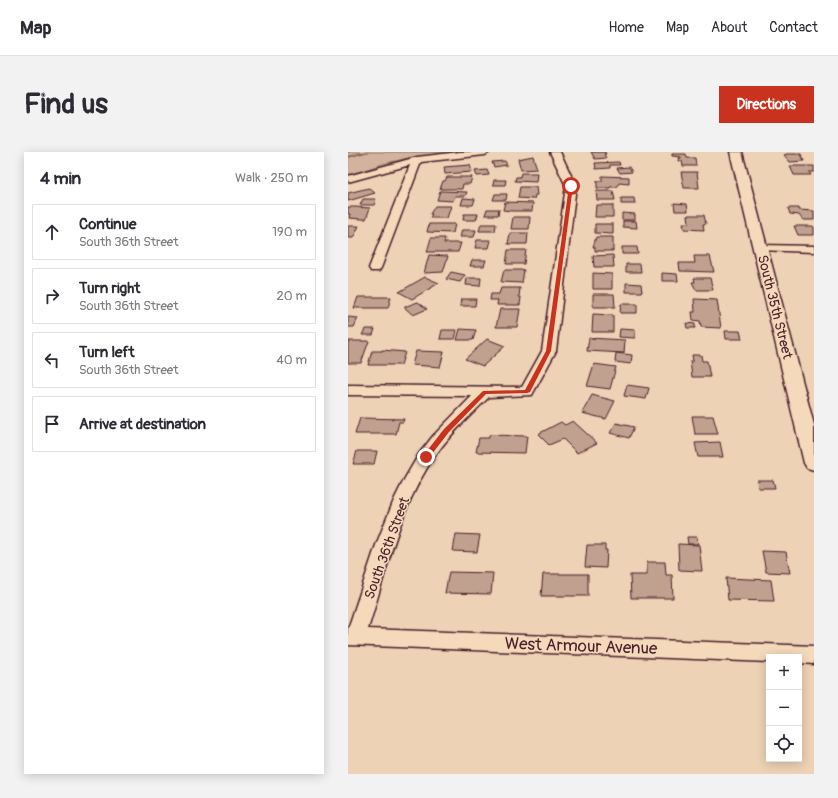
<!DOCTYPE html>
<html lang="en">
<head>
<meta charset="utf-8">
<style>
	body { margin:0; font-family:Pangolin,sans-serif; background:#f2f2f3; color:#2b2b33 }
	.controls { position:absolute; right:12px; bottom:12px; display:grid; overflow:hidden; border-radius:0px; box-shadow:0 2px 10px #0003 }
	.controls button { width:36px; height:36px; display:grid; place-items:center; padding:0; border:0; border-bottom:1px solid #e1e1e2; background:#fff; color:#2b2b33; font:20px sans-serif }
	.stop { position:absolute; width:12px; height:12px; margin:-9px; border:3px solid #c8321e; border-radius:50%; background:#fff }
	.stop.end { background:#c8321e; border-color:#fff; box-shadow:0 1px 4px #0008 }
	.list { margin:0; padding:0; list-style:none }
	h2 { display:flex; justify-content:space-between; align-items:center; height:52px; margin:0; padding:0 16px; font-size:17px }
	h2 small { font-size:13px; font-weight:400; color:#7c7c81 }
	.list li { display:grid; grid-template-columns:26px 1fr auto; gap:12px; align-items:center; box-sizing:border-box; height:56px; margin:0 8px 8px; padding:0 8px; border:1px solid #e1e1e2; border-radius:0px }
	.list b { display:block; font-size:15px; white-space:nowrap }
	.list p { margin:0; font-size:13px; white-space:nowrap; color:#7c7c81 }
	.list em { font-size:13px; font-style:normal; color:#7c7c81 }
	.icon { flex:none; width:22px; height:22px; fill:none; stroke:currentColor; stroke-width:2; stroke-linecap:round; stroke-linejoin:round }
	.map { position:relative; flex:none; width:466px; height:622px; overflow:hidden; border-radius:0px }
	header { display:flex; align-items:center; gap:24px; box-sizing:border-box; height:56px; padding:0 20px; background:#fff; border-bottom:1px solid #e1e1e2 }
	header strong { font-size:19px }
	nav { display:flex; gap:22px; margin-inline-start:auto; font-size:14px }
	.intro { display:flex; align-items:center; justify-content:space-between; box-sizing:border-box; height:96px; padding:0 24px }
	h1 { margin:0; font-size:28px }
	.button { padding:10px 18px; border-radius:0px; background:#c8321e; color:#fff; font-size:14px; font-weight:700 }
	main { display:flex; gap:24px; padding:0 24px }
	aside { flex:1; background:#fff; border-radius:0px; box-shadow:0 2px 10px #0003 }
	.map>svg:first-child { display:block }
	.green { fill:#d2b49e; stroke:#8e6a64 }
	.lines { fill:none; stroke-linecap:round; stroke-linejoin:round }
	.stream { fill:#87615f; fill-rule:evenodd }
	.building { fill:#c0a08e; stroke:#4a1f2b }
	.minor-casing { stroke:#4a1f2b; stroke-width:3 }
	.tertiary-casing { stroke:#4a1f2b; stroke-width:3 }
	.minor { fill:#f4d9bb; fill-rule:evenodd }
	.tertiary { fill:#f4d9bb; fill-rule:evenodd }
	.route { fill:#c8321e }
	.labels { text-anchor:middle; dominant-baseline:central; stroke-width:3; stroke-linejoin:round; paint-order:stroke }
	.street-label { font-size:14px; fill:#4a1f2b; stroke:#f4d9bb }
	.near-street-label { font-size:17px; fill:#4a1f2b; stroke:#f4d9bb }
</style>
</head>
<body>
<header>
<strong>Map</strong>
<nav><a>Home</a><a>Map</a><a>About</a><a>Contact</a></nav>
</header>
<div class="intro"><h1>Find us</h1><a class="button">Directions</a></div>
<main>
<aside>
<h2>4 min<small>Walk · 250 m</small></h2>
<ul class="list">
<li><svg class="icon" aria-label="ahead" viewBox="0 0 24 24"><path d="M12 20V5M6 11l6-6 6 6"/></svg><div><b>Continue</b><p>South 36th Street</p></div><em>190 m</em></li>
<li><svg class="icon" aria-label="right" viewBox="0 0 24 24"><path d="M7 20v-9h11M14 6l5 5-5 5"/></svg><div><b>Turn right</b><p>South 36th Street</p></div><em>20 m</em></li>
<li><svg class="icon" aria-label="left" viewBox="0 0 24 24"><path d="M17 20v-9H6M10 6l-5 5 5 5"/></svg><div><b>Turn left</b><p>South 36th Street</p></div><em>40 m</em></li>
<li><svg class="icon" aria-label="arrive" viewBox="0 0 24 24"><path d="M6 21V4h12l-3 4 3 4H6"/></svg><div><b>Arrive at destination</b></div></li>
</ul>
</aside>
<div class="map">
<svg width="466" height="622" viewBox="0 0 466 622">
	<rect width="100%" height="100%" fill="#edd2b5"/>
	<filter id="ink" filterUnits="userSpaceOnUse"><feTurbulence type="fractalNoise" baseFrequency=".025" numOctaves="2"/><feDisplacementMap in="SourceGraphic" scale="8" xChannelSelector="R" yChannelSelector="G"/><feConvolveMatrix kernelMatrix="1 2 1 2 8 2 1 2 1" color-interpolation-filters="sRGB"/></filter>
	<g filter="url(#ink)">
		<path class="green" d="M0,0h111l-47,5 -29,7 -35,11z"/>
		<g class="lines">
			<path class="stream" d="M15,0h6l-21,6v-2z"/>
		</g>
		<path class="building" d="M243,0h14l1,2h-2l2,4 -11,1z
			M324,2h14l1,4h8l1,8h-13l-1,-5h-3v-3h2v-1l-9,-1z
			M439,2h14l3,7 -14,1 -6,-7z
			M185,4l4,13 -16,1 -3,-11z
			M157,9l2,4 -13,2 -2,-5z
			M271,10l1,3h-10v3l-14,1 -1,-6z
			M122,13l2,7 -27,2 -1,-7z
			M442,14h24v6h-5l2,3h-17z
			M281,15l3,5 -12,1 -3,-5z
			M139,18l2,5 -12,1 -2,-5z
			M333,20h16l2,16h-15z
			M173,21h16l-1,9 -21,-1 1,-4h4z
			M254,24l27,1v7l-10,-1 -2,4h-7v1h-13v-7h5z
			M99,25h25l-2,7h-7l-1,5h-22l3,-8h2z
			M146,28h12l-1,5h-12z
			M172,35h16l1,8h-2l-1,4 -16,-1z
			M21,36l6,5 -27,8v-8z
			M92,39l27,1 -2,4h-10l-2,5 -16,-1z
			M248,39h17l2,9h-18z
			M147,42h12l-1,6h-13z
			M115,46l12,1 -2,6h-12z
			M273,46h13l1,6h-14z
			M15,47h13l-2,6h-14z
			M157,50l28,1 -1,8h-20l-9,-1z
			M326,51l13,1 1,7h-13z
			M248,53h17v12h-18z
			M87,54h16l-4,12h-17l2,-4h-2z
			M0,55h7l15,1 -4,11h-4l-13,-1 1,-4h-2z
			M440,56h11v2l15,1v9h-11l-4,-5 -9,-1z
			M139,57h12l-1,6h-13z
			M274,61l13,1v6h-13z
			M116,62h14l-2,6h-13z
			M340,63h16l2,9h-3l1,6 -20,-1 -1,-6h6z
			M165,65h17l-1,12h-18z
			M275,69h13l1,7 -14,-1z
			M81,72h26l-2,9 -26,-1z
			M133,72h15l-1,7h-16z
			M247,72h18v10l-18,-1z
			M0,74h11l-6,12h-5z
			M446,74h18l2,1v8h-16z
			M114,78h14l-2,7h-14z
			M162,81h18l-1,11h-19z
			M248,85h17v14h-18v-4h-2z
			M83,86h14l-1,5h17l-3,9h-31z
			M129,88h14l-2,8h-14z
			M274,95h15l1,7h-16z
			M160,98h18l-2,14h-18z
			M81,103l19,1 -5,16 -19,1z
			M265,103l1,12h-20l-1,-11z
			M346,104h16l4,16 -34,-1 -1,-8h16z
			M124,108h14l-2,6h-14z
			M278,112h14l1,8h-15z
			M156,118h20l-2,13 -21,-1z
			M103,120l14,3 -5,7 -14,-3z
			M245,121l19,1v15h-19z
			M314,121l15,1 1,7h-16z
			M77,125l14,6 -27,16 -13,-7z
			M119,126h14l-1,8 -14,-1z
			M346,126h16l3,12h-17l-4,-8h3z
			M278,131l15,1 1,8h-16z
			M153,136h19l-1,9h2l-1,8h-23l1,-5h-8l1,-6h8z
			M245,142h21l1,13h-22z
			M10,145h33l-3,11h-34z
			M113,147h15l-1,7h-15z
			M346,147l23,1 4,28 -20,-1 -1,-6 -7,-1 -1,-8h3z
			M70,150l9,7 -14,6 -9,-8z
			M273,152h16v9h-17z
			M152,157h20l-3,18h-21z
			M245,162l20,1v17h-21z
			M0,165l10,1 -4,9h-6z
			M338,171l9,1v4h-8z
			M17,177h10l-2,6h-11z
			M112,177l16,1 -3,10h-16z
			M272,177l15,1v8l-16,-1z
			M94,178h15l-2,9h-15z
			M377,179h15l2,8h-16z
			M241,186l36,2 -1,13 -37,-2z
			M139,187l18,7 -22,20 -18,-7z
			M0,189h21l-8,22h-13z
			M34,198l23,2 -4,13h-33l4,-14h10z
			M68,199l28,1 -4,15 -28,-2z
			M268,201l16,2 -1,9 -16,-2z
			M344,203h9l1,6h5l3,16h-18l-2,-16h3z
			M246,212l22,3 -6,22 -23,-3z
			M279,233l22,3 -3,11 -22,-3z
			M244,243l23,6 -9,18 -24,-6z
			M344,264h21l5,18h-23z
			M12,266l44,1 -1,3h-4l-3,12h-41z
			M225,269l24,22 -20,10 -14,-14 -14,6 -11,-11 23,-12 4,3z
			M268,271l18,4 -5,11 -19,-5z
			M141,283l38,1 -2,17 -49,-1 3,-14h10z
			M372,290l3,15h-25l-3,-14z
			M9,299h20l-3,13h-21z
			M409,328h16l2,8h-17z
			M108,382l24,1 -3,17 -24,-1z
			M339,385h10l1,7h-10z
			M330,392l21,1 3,26 -23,-1z
			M239,393h18v5h2l-1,18 -21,-1z
			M414,399l24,1 4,21 -24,-1z
			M299,410h18l1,13h6l1,23h-42l-1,-23h17z
			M101,420l44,1 -2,21 -46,-1z
			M195,422h45v22h-47z
			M378,426l45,2 3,21 -46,-1z"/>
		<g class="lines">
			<g class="minor-casing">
				<path id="minor" d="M112,0h30l-5,3 -64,7 -40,106 -2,3h-8l-2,-3 41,-103 -62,17v-6l69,-19z
					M202,0h10l16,34 -20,165 -24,44 -43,2c-18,18 -37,35 -52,56 -37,51 -50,117 -69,176l446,17v18l-15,-1v-6h-30v5l-421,-17v-16l28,-84 18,-45 11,-22 14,-24 14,-18 39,-40 -124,-1v-10l174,2 20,-36 24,-165z
					M413,93l53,1v6l-57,-2 -2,-2 2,-2z"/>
			</g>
			<g class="tertiary-casing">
				<path id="tertiary" d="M382,0h12l72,273v45l-7,-2 -3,-5z"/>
			</g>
			<use href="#minor" class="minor"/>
			<use href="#tertiary" class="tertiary"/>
		</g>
	</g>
	<path class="route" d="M223,32l2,2 -22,165 -21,41 -3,1 -41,1 -37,38 -21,27h-5v-3l21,-27 39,-38 42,-1 21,-39 23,-165z"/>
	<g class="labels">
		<g class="street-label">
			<text transform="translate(427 155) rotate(76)">South 35th Street</text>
			<text transform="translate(39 396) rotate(-70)">South 36th Street</text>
		</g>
		<g class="near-street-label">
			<text transform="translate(233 494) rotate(2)">West Armour Avenue</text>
		</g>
	</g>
</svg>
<div class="controls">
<button>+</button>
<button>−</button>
<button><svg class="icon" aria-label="locate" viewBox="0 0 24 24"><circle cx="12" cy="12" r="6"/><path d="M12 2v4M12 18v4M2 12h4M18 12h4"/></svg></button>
</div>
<div class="stop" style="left:223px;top:34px"></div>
<div class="stop end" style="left:78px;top:305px"></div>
</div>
</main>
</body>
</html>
